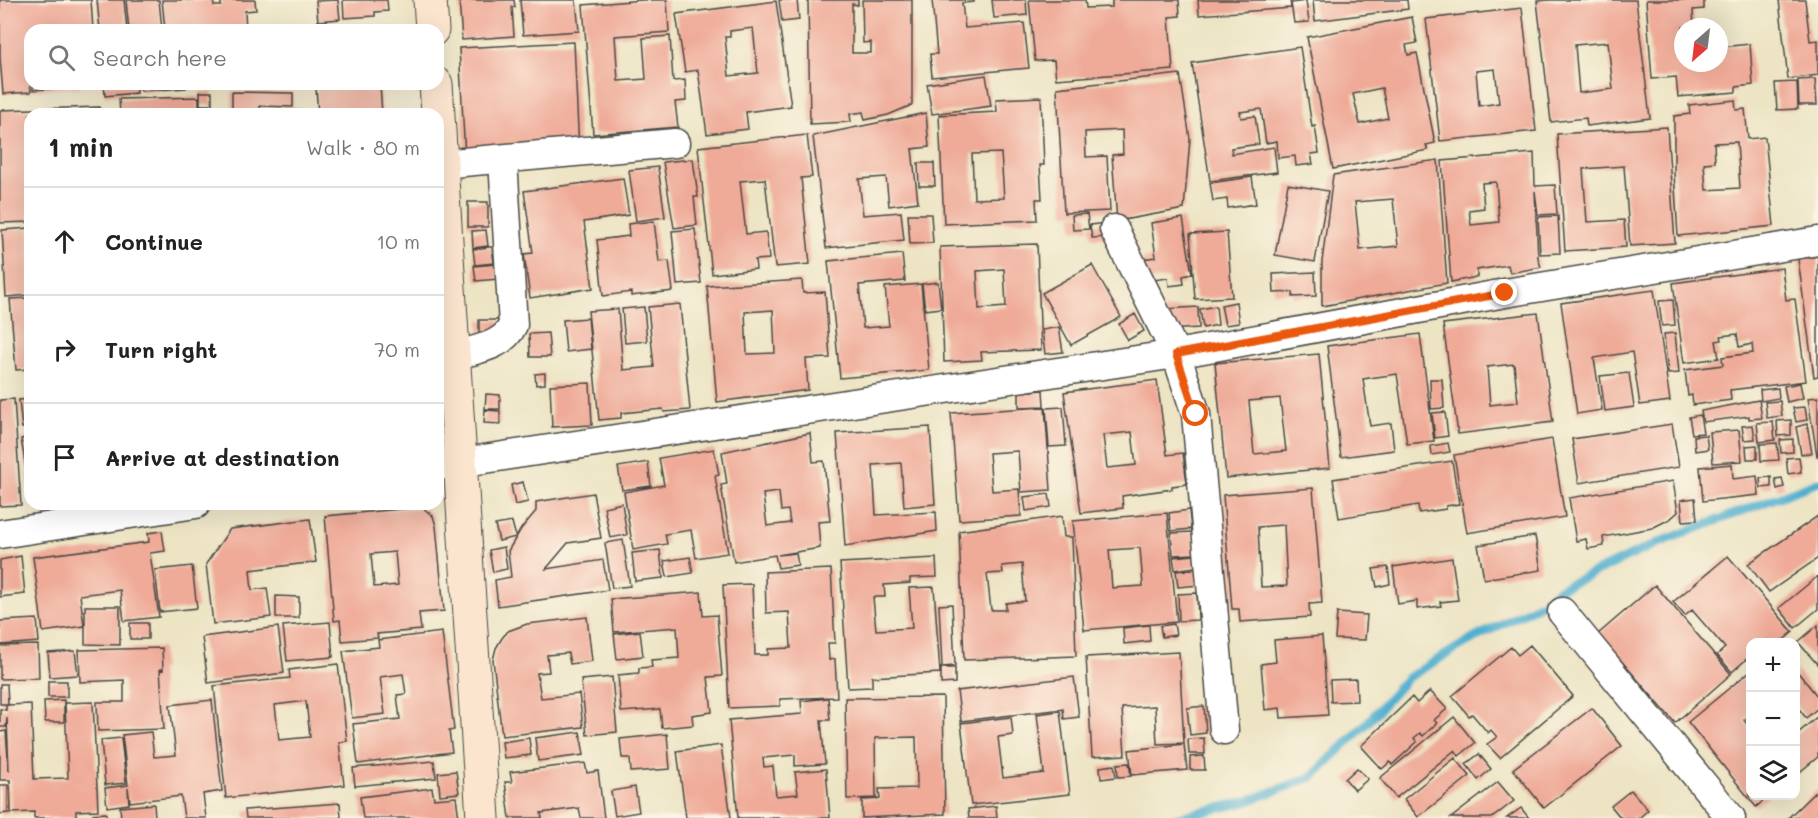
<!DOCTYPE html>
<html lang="en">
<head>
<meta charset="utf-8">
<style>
	body { margin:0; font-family:Mali,sans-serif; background:#f6f6f6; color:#222 }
	.controls { position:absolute; right:18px; bottom:18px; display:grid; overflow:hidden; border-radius:12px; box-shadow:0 6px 24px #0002 }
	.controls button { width:54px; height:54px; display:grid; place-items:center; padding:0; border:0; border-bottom:2px solid #e0e0e0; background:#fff; color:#222; font:30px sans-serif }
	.compass { position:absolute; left:1674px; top:18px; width:54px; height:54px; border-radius:50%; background:#fff; box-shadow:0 6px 24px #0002; rotate:208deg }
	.stop { position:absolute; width:18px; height:18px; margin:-14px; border:4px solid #ea580c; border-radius:50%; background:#fff }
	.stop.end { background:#ea580c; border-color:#fff; box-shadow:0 2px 6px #0008 }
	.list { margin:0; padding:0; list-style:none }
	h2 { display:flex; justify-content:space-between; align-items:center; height:78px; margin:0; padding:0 24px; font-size:26px }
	h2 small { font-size:20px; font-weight:400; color:#767676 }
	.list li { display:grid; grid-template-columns:39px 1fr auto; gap:18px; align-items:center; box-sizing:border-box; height:108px; padding:0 24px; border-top:2px solid #e0e0e0 }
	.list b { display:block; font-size:22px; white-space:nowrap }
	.list em { font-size:20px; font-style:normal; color:#767676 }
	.icon { flex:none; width:33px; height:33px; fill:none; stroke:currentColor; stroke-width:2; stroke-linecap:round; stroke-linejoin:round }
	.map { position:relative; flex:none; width:1818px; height:818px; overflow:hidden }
	.search { position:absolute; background:#fff; box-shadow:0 6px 24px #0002; left:24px; top:24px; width:420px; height:66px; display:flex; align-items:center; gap:15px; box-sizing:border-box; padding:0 21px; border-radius:18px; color:#767676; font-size:22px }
	.panel { position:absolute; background:#fff; box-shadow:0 6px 24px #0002; left:24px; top:108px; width:420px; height:402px; border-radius:18px }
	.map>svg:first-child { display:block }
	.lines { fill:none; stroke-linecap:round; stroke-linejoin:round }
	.stream { stroke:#50afcf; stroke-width:9 }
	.building { fill:#efaa98; fill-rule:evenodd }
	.street-casing { stroke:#484742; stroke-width:31 }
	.secondary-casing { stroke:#484742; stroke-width:35 }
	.street { stroke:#fff; stroke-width:28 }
	.secondary { stroke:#fbe5cf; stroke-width:33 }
	.route { stroke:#ea580c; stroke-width:8 }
</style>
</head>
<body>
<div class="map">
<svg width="1818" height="818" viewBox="0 0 1818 818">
	<rect width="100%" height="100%" fill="#fcf5e5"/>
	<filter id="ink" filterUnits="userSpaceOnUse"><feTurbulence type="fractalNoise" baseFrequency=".0167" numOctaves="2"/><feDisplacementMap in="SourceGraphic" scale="12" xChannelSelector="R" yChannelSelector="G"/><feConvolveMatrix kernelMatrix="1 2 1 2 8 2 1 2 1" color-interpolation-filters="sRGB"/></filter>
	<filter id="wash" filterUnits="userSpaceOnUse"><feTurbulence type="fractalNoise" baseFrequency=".008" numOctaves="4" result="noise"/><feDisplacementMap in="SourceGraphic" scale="24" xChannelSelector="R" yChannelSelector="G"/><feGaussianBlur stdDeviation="1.35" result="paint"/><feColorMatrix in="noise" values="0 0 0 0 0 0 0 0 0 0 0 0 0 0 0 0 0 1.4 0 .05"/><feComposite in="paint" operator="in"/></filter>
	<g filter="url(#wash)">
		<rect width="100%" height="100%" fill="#ede4c4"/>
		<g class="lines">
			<path class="stream" d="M1175,818l70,-16 67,-25 55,-54 40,-45 60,-36 74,-38 20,-16 97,-45 160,-61"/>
		</g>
		<g id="blocks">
			<path class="building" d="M0,0h91l2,30h-63l-1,37 2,25 -28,2 -3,-37z
				M97,0h27l3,30h-27z
				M126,0h33l3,30h-33z
				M162,0h51l1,6h7v-6h34l1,10 -11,1 1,19h-81z
				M338,0l2,19 -22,2 -2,-20z
				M343,0h44l1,11 -13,1v4l-31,2z
				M459,0h55l1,7h-3l2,29 -52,4z
				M520,0h56l3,31 -56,4z
				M643,0h24l2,32 -54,4 3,45 28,-2 -3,-41 27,-2 3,45 12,-1 1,21 -11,1 3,25 -85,7 -10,-129z
				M779,0h18l2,20 -17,2z
				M808,0h50v5l-6,-1v49h19v-11l-8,1 -1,-43h50v105l-24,10 -23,5 -2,-8 -13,2 1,8 -41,2z
				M932,0h42v2l-12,1 3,25 59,-5 5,45 -97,9 -2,-23h7z
				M992,0h34l1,15 -33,3z
				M1029,0h56l1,8 26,-1v-7h67l1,16 -11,1 4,53 -117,9 -2,-19 -19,1z
				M1198,0h92l1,8 -92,7z
				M1313,0h94l1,9 -93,12z
				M1550,0h86l14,118 -63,8 -1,-8 -35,4 -14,-121zM1608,42l5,47 -34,4 -4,-48z
				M1646,0h58v9l-11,1 1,17h-11v36h36v-3h3l-1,-13 29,-3 3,41 -17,2v5l-58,5 -2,-20 -24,2z
				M1779,0h26l5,41 8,-1v35l-30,4z
				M776,1l15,105 -45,6 2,17 -41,5 -9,-64 -13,2 -9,-58zM753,28l5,45 -29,3 -4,-39h5v-6z
				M1306,1l3,21 -15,1 -3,-20z
				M1522,8l14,123 -96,10 -14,-122zM1495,69l4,34 -20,3 -3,-35z
				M1412,17l5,26 -11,2 2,10 9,-2 18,90 -9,2 2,5 -95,19 -26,-132zM1382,88l6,30 -28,6 -7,-30z
				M574,42l5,109 -114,5 -6,-108z
				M1300,47l12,80 3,-1 4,27 -8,1 2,10 -17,2 -1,-10 -17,2 -1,-17 -11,2 -5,-34 -21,3 1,6 14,-2 4,28 -28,4 1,6 42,-7 3,25 -67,9 -18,-118z
				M1180,74l10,65 -6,70 -67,12 -5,-66 11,-1 -1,-24 -37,2 1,25 21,-1 3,55 -46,2 -7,-125z
				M986,75l5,31 -59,8 -5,-30z
				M1815,79l2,26h-18l-1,-25z
				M1797,82l1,27 -21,1 -2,-27z
				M33,84h48v3l-48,3z
				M104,84h32v9l-31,3z
				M140,84h46v4l-45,3z
				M340,84h40l2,30h-64l-2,-26 24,-2z
				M200,92h12v13h-12z
				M232,92l61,1v14l-33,-1v8h-28z
				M199,97v16l-79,1 -1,-15z
				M1041,97l3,68h-4l2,34h-6l1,21 -93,4 -5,-109 58,-3 -1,-13zM1001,153l3,45 -30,1 -2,-45z
				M1735,100l1,10 9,-1 3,30 17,-2 9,89 -96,10 -4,-64v-56l16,-2 -1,-9zM1737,142l3,46 -34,2 -2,-27 11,-1 -1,-19z
				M100,107v7h-70v108l-30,1v-113z
				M286,110l28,1v3h-29z
				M926,113l3,34 -17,2 6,53 -29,4 -3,-29 -27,2 4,36 38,-3 3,28 -78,8 -13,-112z
				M1667,127l8,116 -45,3 -6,-80 -41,3 4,53 37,-2 2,27 -61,4 -8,-117z
				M807,135l5,42 -11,1 9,86 -35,3 -10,-88 -25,2 6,53 20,-2 3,27 -14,1 1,9 -44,5 -14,-127z
				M1534,153l1,33 20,-1 2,29 -19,1 -3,-24 3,67 3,9 -31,6 -2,-8 -31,5v7l-26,5 -9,-121zM1496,182l3,40 -28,3 -2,-15 15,-2 -2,-25z
				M693,159l5,38h-4l3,28 -23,3 -11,-66z
				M1438,160l9,123 -125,23v-44l11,-87zM1393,199l5,47 -38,4 -5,-48z
				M918,163h16l1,23h-16z
				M658,167l7,50 -29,4 -7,-51z
				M1252,177l4,27 -28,4 -1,-9 -14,2 -3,-18z
				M623,178l6,37 -45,7 9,66 -63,10 -6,-44 9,-1 -9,-62z
				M1288,184l40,7 -13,71 -40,-7z
				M468,202h20v25h-20z
				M908,214h23l2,29 -23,1z
				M1087,214l2,15 -16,1 -1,-15z
				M1558,216l2,37 -20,1 -2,-37z
				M1183,218l9,56 -9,2 1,8 -15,2 -1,-8 -22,3 -4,-22 14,-2 -5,-34z
				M654,221l5,41 10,-1 4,30 -42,5v-4l-28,4 -6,-56 32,-4 -1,-12z
				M1106,223l1,14 -15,1 -2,-13z
				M30,228v67l-24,2 -4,-67z
				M695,229l6,54 -24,2 -5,-54z
				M486,230l2,16 -15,2 -1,-17z
				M1227,232l5,65 -37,2 -5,-65z
				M1037,244l4,106 -60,2 1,8 -38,2 -4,-115zM1004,269l2,38 -27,2 -2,-38z
				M489,247h3l2,16 -19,2 -2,-16z
				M902,254l3,27 -46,4 4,43 26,-2 -4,-39 36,-3 8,86 -89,8 -12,-117z
				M1818,256v120l-4,1 -16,-118z
				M497,264l1,15 -22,2 -2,-15z
				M1092,265l29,52 -50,28 -29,-52z
				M1782,268l4,32 9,-1 11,82 -76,9 1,10 -38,5 -1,-10 -4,1 -3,-26 38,-5 -1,-8 31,-4 -1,-9 -13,3 -2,-13 -16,2 1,4 -6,1 3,17 -35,5 -11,-80z
				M1315,272l1,24 -23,1v-5l-19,1 -1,-19z
				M802,280l1,13 22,-1 5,66 -24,1 2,31 -91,12 -10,-116zM773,310l2,43 -28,1 -2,-42z
				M938,282l3,26 -16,2 -3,-26z
				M1654,290l16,111 -30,4 -8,-53 -38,6 8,52 -25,4 -16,-111z
				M30,298v71l-14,1 -6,-71z
				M1673,300l2,25 -13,1 -3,-25z
				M1236,302l3,21 -14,2 -4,-20z
				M680,304l10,106 -26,2 -1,-3 -42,4v5l-22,2 -11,-109 30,-2 5,61 31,-3 -6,-60z
				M1216,306l2,19 -15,3 -3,-19z
				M644,307l3,34 -22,2 -3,-34z
				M1198,307l1,21 -34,2 -1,-21z
				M1538,313l15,109 -95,12 -15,-110zM1514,364l4,38 -28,3 -3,-38z
				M1135,314l9,17 -16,9 -9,-16z
				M588,318l3,31 -25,3 -3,-32z
				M479,320h20l-1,16 -19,-1z
				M1059,327l4,25 -18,2 -3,-24z
				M548,333l2,24h-20l-1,-23z
				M1675,333l4,40 -11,1 -4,-40z
				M1420,334l14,107 -27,3 -10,-70 -34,5 7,47 21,-3 3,27 -53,7 -14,-111z
				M1319,354l11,114 -104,10 -11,-115zM1280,398l6,53 -32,3 -5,-53z
				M545,373v11l-9,1 -1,-11z
				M1629,373l5,34 -29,4 -5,-35z
				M1430,379h12l2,29 -13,1z
				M1157,380l10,75 16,-2 4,31 -15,2v3l-50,7 1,12 -42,5 -17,-121zM1132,432l4,33 -29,3 -4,-33z
				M590,383l2,42 -40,2 -2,-42z
				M1800,383l3,15 -16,4 -3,-16z
				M1778,388l1,10 -18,3 -1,-11z
				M1043,390l1,16 -25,1v-15z
				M486,394l14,1v14h-15z
				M1818,397v59h-1l-9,-58z
				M14,399l7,106 -21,1v-106z
				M30,399v28l-8,1 -3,-28z
				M1759,400l3,18 -13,1v-3l-46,6 -2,-11z
				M1780,401l2,15 -15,2 -2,-16z
				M1045,407l6,83 -30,2 -3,-41 -29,2 3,38 27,-2 2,27 -62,4 -8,-107z
				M1063,407l3,39 -17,1 -3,-39z
				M1805,407l2,13 -11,2 -3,-14z
				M485,410l15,1v13l-16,-1z
				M1445,412l3,24 -13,2 -3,-25z
				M1700,415l3,18 -11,1 -3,-17z
				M1791,420v15l-13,1 -1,-15z
				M1773,422l2,18 -16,2 -2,-19z
				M1672,424l7,43 -100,16 -7,-44z
				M1807,424l5,29 -11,1 -5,-27z
				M1753,425l2,14 -11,1 -2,-14z
				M930,427l5,77 -31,3 -3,-44 -28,2 3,50 60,-3 1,19 -92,15 -8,-113z
				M1739,430l3,31 -29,2 -3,-31z
				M810,433l3,29 11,-1 6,60 -12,1 2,26 -42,7 18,-2 2,12 -20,3 -3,-13 -41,7 -13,-77 6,-1 -5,-32zM779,492l2,19 7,-1 2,13 -23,3 -4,-32z
				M1706,435l2,14 -13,2 -1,-15z
				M30,437v49h-1l-8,-47z
				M1552,439l13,78 -98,16 -13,-78z
				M1793,439v13l-12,1 -1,-13z
				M1448,443l2,9 -18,3 -1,-9z
				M1777,443l2,17 -18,1 -1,-17z
				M1757,445v14h-10l-1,-13z
				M714,449l5,26 -4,1 13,77 -32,5 -5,-28 -26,4 2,10 -34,6 -9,-58 40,-7 -5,-27z
				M1799,457l2,15 -13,2 -2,-16z
				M1452,461l7,43 -13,2v3l-27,4 -1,-8 -79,13 -6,-39z
				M648,462l3,24 -29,4 -4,-23z
				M1732,464l1,15 24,-3 2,19 -56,6 -3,-34z
				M1771,477v10l-10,1 -1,-10z
				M1782,478l2,9 -7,2 -2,-10z
				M1673,481l5,31 -8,7 -18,9 -49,9 1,9 -16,3 -2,-10 -10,2 -7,-43z
				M523,482l5,20 -13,3 -4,-20z
				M1313,488l9,115 -13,1 1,13 -70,5 -1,-13h-7l-9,-114zM1284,525l3,61 -26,1 -3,-60z
				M593,493l8,45 -33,5 -22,26 57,-9 5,30 -110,16 -3,-26 16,-3 -3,-26 13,-22 15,-18v-9z
				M1049,494l2,13 -25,4 -2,-14z
				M1695,498l2,22 -14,1 -2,-21z
				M622,503l5,32 -17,3 -6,-31z
				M412,508h11l10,8 3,10 8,85 -25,2 2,17 -44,4 1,4 -36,3 -2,-21 -6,1 -9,-105zM395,552l3,33 -24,2 -3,-33z
				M1189,510l2,19 -20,2 -2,-18z
				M1167,513l10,109 -93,8 -11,-109zM1140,548l3,38 -31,2 -3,-38z
				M1062,516l2,21h8l4,119 -112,4 -5,-129zM1022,564l3,37 -19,2v7h-15l-4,-36 16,-1 -1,-7z
				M1818,516v42l-49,34 -21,-28z
				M310,519l6,43 -66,8 2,20 15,-2 4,29 -58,7 -7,-60 24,-35z
				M512,522l4,15 -17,4 -4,-16z
				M162,531l3,20 -15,2 9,64 -35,4 -4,-31 -40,5 4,31 -41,6 -10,-75 116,-15 -1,-9z
				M1193,532l2,22 -22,1 -2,-22z
				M1535,536l6,34 -57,9 -6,-34z
				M623,540l7,46 -18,2 -7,-45z
				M504,547l3,22 -14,3 -4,-22z
				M660,550l3,28 -28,3 -3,-28z
				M1195,555l1,12 -21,3 -2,-13z
				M21,556l4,38 -25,3v-37z
				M1728,556l65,76 -12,10h-10l-2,-2 -2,2h-17v14l-18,16 -15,-17 8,-7 -33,-38 -7,6 -12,-14z
				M690,557l3,16 -26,4 -3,-16z
				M936,558l1,19 -27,1v5l-26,2 1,12h-12l3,33 36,-2 -3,-40 25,-1 6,86 -68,4v10l-24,1 -8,-125z
				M1452,558l6,42 -18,2 1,4 -24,3v-8l-19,3 -5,-37z
				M192,566l5,42 -37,4 -5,-42z
				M1388,567l2,17 -13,3 -4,-18z
				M831,569l4,74h-7l1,17 6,-1 2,38 -57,2v7l-51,2 -6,-123 29,-1 3,71h13v-6l23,-1 -2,-36 -23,1 -1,-41z
				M1197,569l2,16 -21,2 -2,-16z
				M1818,576v33l-23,19 -16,-20z
				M1655,585l76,89 -56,49 -77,-89z
				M701,592l2,24 14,-1 5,61 -14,1 4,35 -20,3 1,10 -31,3 -2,-19 -39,3 -3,-37 21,-2v-5l13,-1 -1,-7 28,-2 -2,-31 -63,5 -3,-33z
				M1197,593l1,27 -19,1 -1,-27z
				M276,596l23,1v21h-23z
				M952,604l3,62 -13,1 -3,-62z
				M85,606h35v39l-35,-1z
				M1337,613l30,2 -2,25 -30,-1z
				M587,617l5,44 -22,3 -2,-11 -21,2 2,17 -12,1 4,25 38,-4 4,33 -81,9 -9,-76 3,-12 6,-10 6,-7 19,-7z
				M37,619l2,23 -39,3v-24z
				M330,622l3,35 -46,4 -4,-35z
				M130,623h18v16h-18z
				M1174,624l2,11 -14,2 -2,-11z
				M1149,625l1,16 -26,3 -1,-16z
				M1818,625v40l-20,-23z
				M278,627l6,46 -76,10 -6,-46z
				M640,631l3,25 -26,3 -3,-25z
				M442,632l12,98 -5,1 3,21 -94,12 -5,-40 47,-5 -3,-24 9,-1 -3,-20 -23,3 5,37 -33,4 -9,-67 36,-4 -1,-7z
				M1322,636l6,79 -47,3 -1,-10 -15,2 -4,-46 15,-2 -2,-22z
				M38,645l1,33 -39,1v-33z
				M1530,645l43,51 -73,62 -13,-14 10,-7 -6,-7 -3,3 -16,-19 -3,2 -17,-20 59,-49 7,8z
				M162,648l1,22 -3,-1 4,60 -66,2 -1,-29h27v-22l-44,2 -1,-32z
				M75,651l3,24 -28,2 -2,-24z
				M1179,652l5,91 -27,1 -2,-38 -33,2 3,47 -33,2 -6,-100z
				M338,664l9,77 -8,1 5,43 -118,13 -12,-112 76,-8 -1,-8zM306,701l4,36 -31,3 -4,-35z
				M941,668h14v15l-14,1z
				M1796,670l22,27v11l-12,10 -10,-13z
				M1750,671v44l-6,5 6,8v68h19l-13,11 -68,-85z
				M612,677l5,55 -30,3 -6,-55z
				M1074,677l5,40 -15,2 -1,-10 -102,12 -4,-30z
				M1356,679l1,22 -26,1 -1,-22z
				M48,681h19v16h-19z
				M0,684h7l1,20h-8z
				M1430,691l17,18 -13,11 3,3 -14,13 -3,-3 -6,5 3,4 -25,23 -2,-3 -8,7 -21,-23 51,-49 5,6z
				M943,697l2,117 -83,4v-18l18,-1 -1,-10 38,-1 -1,-51 -41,1 1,60 -29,1 -2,-101z
				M828,698l2,22h-9l4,44 -30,2v-11l-32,3 1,9 9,-1 3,30 22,-2 -3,-22 31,-3 4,49h-92l-9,-98 73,-6 -1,-13z
				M64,700v22h-19l-1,-21z
				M212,700l10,91 -19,3 3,24h-22l-3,-22 -51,6 -2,-14 1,16 -22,3 -2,-19 23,-3 -6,-50 29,-3 3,25 22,-2 -6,-50z
				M93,702l5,108 -22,1v7h-42v-6l-23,1 -1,-33h-10v-48l6,-1 3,40 -2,-53 -1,9h-6v-18l6,1v-5l25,-1 3,75 34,-1 -3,-75z
				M1204,706l2,27 -16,2 -3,-27z
				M1592,708l30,38 -78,62 -31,-39z
				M1060,711l10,83 -99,11 -10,-82 50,-6 2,18 -15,2 5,41 41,-5 -7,-59z
				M1818,716v41l-22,18v-40z
				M1454,717l21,26 -16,13 -4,-6 -59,48 -16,-20z
				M580,732l4,23 -46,6 -3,-23z
				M667,734l3,35 -39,3 -1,-14h-8l-2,-19z
				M121,738l5,45 -21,2 -4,-45z
				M529,738l2,17 -27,3 -2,-16z
				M1204,738l1,16h-16l-1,-15z
				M1184,744l3,26 -55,5 -3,-25z
				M721,745l10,73h-45l-9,-67z
				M1479,754l12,15 -13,11 -12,-16z
				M1204,756l1,14h-15v-13z
				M1455,758l15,18 -52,41 -14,-18z
				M434,761l2,17 -81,8 -2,-18z
				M585,763l2,10 11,-2 6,47h-23l-2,-10 -38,5 1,5h-32l-5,-36h7l-2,-10z
				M1129,763l2,13 -13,1 -1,-13z
				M1114,765l2,12 -15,2 -1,-12z
				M1357,768l11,11 -13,11 -10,-11z
				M456,771l3,22 -19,2 -2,-22z
				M1498,782l16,19 -22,17h-41z
				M0,785h8v28l-8,1z
				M635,787l4,25 -24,4 -4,-25z
				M432,788l2,11 22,-2 3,21h-96l-3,-21z
				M1818,789v29h-30z
				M1631,790l17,20 -9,8h-18l-10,-12z
				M340,803l1,15h-95l-1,-8z
				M154,804l1,13 -34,1 -1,-11z
				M996,806l1,12h-28l-1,-9z
				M1521,808l8,10h-22z
				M106,813v5h-12l-1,-4z"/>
		</g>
	</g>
	<g filter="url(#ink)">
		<use href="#blocks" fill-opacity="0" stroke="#484742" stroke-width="1.5"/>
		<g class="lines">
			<g class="street-casing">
				<path id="street" d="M441,164l234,-21
					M1114,229l62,125 20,60 28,316
					M454,356c22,-7 49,-9 59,-31l-10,-165
					M438,466l738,-112 329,-61 313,-52
					M0,534l196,-30
					M1562,612l169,206"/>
			</g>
			<g class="secondary-casing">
				<path id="secondary" d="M430,0l2,30
					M436,84l2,30
					M438,116l45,702"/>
			</g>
			<use href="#street" class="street"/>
			<use href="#secondary" class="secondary"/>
		</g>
	</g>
	<g class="lines" filter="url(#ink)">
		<path class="route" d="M1196,414l-20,-60 329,-61"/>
	</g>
</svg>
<div class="controls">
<button>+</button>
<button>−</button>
<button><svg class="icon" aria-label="layers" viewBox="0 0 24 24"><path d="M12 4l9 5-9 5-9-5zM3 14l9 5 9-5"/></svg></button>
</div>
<svg class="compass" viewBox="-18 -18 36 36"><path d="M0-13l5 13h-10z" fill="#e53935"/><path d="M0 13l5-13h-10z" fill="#767676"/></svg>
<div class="stop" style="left:1196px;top:414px"></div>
<div class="stop end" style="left:1505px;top:293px"></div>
<div class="search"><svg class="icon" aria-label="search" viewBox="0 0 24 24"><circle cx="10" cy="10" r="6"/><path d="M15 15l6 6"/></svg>Search here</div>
<section class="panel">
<h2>1 min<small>Walk · 80 m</small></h2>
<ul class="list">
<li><svg class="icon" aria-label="ahead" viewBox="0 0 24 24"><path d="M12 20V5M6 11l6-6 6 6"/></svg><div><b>Continue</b></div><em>10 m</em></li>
<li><svg class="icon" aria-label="right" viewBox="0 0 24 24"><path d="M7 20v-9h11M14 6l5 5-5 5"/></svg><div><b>Turn right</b></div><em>70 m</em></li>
<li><svg class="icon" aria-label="arrive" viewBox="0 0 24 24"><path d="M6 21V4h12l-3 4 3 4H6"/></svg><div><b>Arrive at destination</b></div></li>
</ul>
</section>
</div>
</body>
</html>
